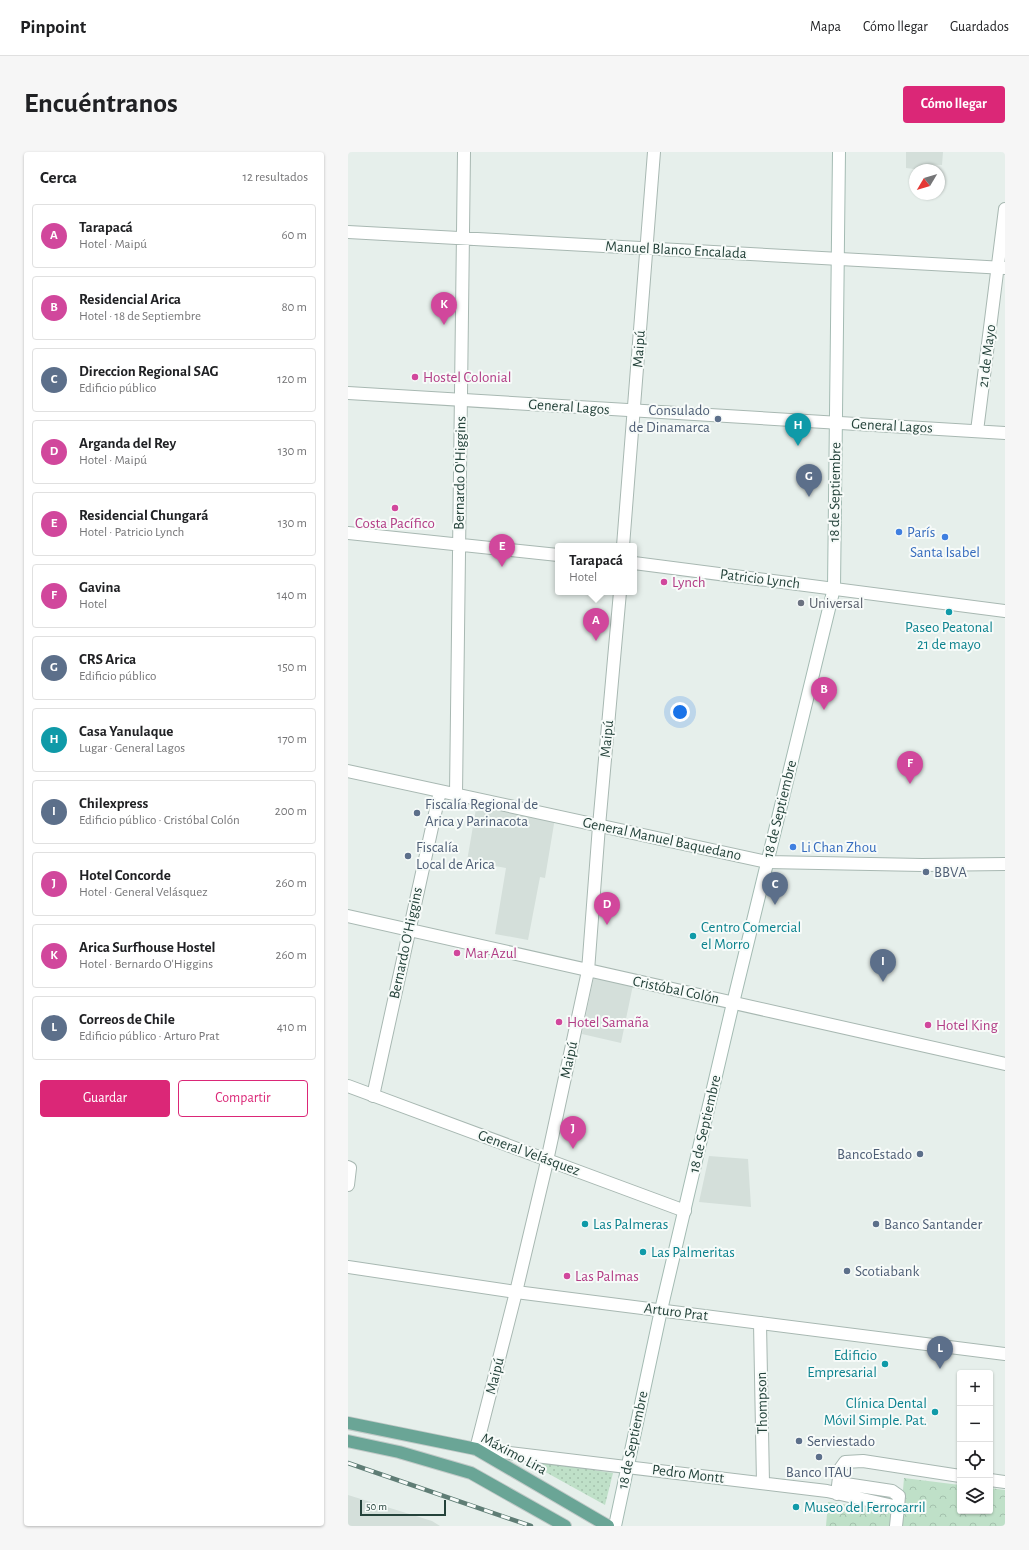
<!DOCTYPE html>
<html lang="es">
<head>
<meta charset="utf-8">
<style>
	body { margin:0; font-family:"Alegreya Sans",sans-serif; background:#f6f6f6; color:#202124 }
	.controls { position:absolute; right:12px; bottom:12px; display:grid; overflow:hidden; border-radius:4px; box-shadow:0 1px 3px #0004 }
	.controls button { width:36px; height:36px; display:grid; place-items:center; padding:0; border:0; border-bottom:1px solid #e0e0e0; background:#fff; color:#202124; font:20px sans-serif }
	.compass { position:absolute; left:561px; top:12px; width:36px; height:36px; border-radius:50%; background:#fff; box-shadow:0 1px 3px #0004; rotate:232deg }
	.scale { position:absolute; left:12px; bottom:10px; width:86px; box-sizing:border-box; padding-left:4px; border:2px solid #24423a; border-top:0; font-size:11px; line-height:14px; white-space:nowrap; color:#24423a; -webkit-text-stroke:3px #f7fbf9; paint-order:stroke }
	.you { position:absolute; left:332px; top:560px; width:14px; height:14px; margin:-10px; border:3px solid #fff; border-radius:50%; background:#1a73e8; box-shadow:0 0 0 6px #1a73e833 }
	.badge { display:grid; place-items:center; width:26px; height:26px; border-radius:50%; background:#db2777; color:#fff; font-size:13px; font-weight:700 }
	.pin { position:absolute; translate:-50% -33px; filter:drop-shadow(0 1px 2px #0008) }
	.pin::after { content:''; position:absolute; top:21px; width:14px; height:12px; background:inherit; clip-path:polygon(0 0,100% 0,50% 100%) }
	.popup { position:absolute; left:207px; top:391px; width:82px; height:52px; box-sizing:border-box; display:grid; place-content:center; border-radius:4px; background:#fff; filter:drop-shadow(0 1px 3px #0005); font-size:13px; white-space:nowrap; color:#757577 }
	.popup b { font-size:15px; color:#202124 }
	.popup::after { content:''; position:absolute; left:50%; top:100%; margin-left:-8px; border:8px solid transparent; border-top-color:#fff }
	.list { margin:0; padding:0; list-style:none }
	h2 { display:flex; justify-content:space-between; align-items:center; height:52px; margin:0; padding:0 16px; font-size:17px }
	h2 small { font-size:13px; font-weight:400; color:#757577 }
	.list li { display:grid; grid-template-columns:26px 1fr auto; gap:12px; align-items:center; box-sizing:border-box; height:64px; margin:0 8px 8px; padding:0 8px; border:1px solid #e0e0e0; border-radius:4px }
	.list b { display:block; font-size:15px; white-space:nowrap }
	.list p { margin:0; font-size:13px; white-space:nowrap; color:#757577 }
	.list em { font-size:13px; font-style:normal; color:#757577 }
	.actions { display:flex; gap:8px; padding:12px 16px }
	.actions a { flex:1; padding:9px 0; border:1px solid #db2777; border-radius:4px; text-align:center; font-size:14px; color:#db2777 }
	.actions .main { background:#db2777; color:#fff }
	.icon { flex:none; width:22px; height:22px; fill:none; stroke:currentColor; stroke-width:2; stroke-linecap:round; stroke-linejoin:round }
	.map { position:relative; flex:none; width:657px; height:1374px; overflow:hidden; border-radius:4px }
	header { display:flex; align-items:center; gap:24px; box-sizing:border-box; height:56px; padding:0 20px; background:#fff; border-bottom:1px solid #e0e0e0 }
	header strong { font-size:19px }
	nav { display:flex; gap:22px; margin-inline-start:auto; font-size:14px }
	.intro { display:flex; align-items:center; justify-content:space-between; box-sizing:border-box; height:96px; padding:0 24px }
	h1 { margin:0; font-size:28px }
	.button { padding:10px 18px; border-radius:4px; background:#db2777; color:#fff; font-size:14px; font-weight:700 }
	main { display:flex; gap:24px; padding:0 24px }
	aside { flex:1; background:#fff; border-radius:4px; box-shadow:0 1px 3px #0004 }
	.map>svg:first-child { display:block }
	.built { fill:#d4dfda }
	.grass { fill:url(#grass-dots) }
	.park { fill:url(#park-crowns) }
	.lines { fill:none; stroke-linecap:round; stroke-linejoin:round }
	.minor-casing { stroke:#a8b8b2; stroke-width:14 }
	.tertiary-casing { stroke:#a8b8b2; stroke-width:14 }
	.secondary-casing { stroke:#a4bbb3; stroke-width:14 }
	.primary-casing { stroke:#c2cac8; stroke-width:14 }
	.minor { stroke:#fff; stroke-width:12 }
	.tertiary { stroke:#fff; stroke-width:12 }
	.secondary { stroke:#fff; stroke-width:12 }
	.primary { stroke:#6aa596; stroke-width:12 }
	.rail-casing { stroke:#5f7d75; stroke-width:4.5 }
	.rail { stroke:#f7fbf9; stroke-width:3; stroke-dasharray:9; stroke-linecap:butt }
	.hotel-dot { fill:#d1479c; stroke:#f7fbf9; stroke-width:1.5 }
	.service-dot { fill:#5c6f8a; stroke:#f7fbf9; stroke-width:1.5 }
	.shop-dot { fill:#3f7fe0; stroke:#f7fbf9; stroke-width:1.5 }
	.worship-dot { fill:#6b7280; stroke:#f7fbf9; stroke-width:1.5 }
	.culture-dot { fill:#0f9aa8; stroke:#f7fbf9; stroke-width:1.5 }
	.labels { text-anchor:middle; dominant-baseline:central; stroke-width:4; stroke-linejoin:round; paint-order:stroke }
	.street-label { font-size:15px; fill:#24423a; stroke:#f7fbf9 }
	.hotel-label { font-size:15px; fill:#b23c85; stroke:#f7fbf9; text-anchor:start }
	.service-label { font-size:15px; fill:#4e5e75; stroke:#f7fbf9; text-anchor:start }
	.shop-label { font-size:15px; fill:#366cbe; stroke:#f7fbf9; text-anchor:start }
	.worship-label { font-size:15px; fill:#5b616d; stroke:#f7fbf9; text-anchor:start }
	.culture-label { font-size:15px; fill:#0d838f; stroke:#f7fbf9; text-anchor:start }
</style>
</head>
<body>
<header>
<strong>Pinpoint</strong>
<nav><a>Mapa</a><a>Cómo llegar</a><a>Guardados</a></nav>
</header>
<div class="intro"><h1>Encuéntranos</h1><a class="button">Cómo llegar</a></div>
<main>
<aside>
<h2>Cerca<small>12 resultados</small></h2>
<ul class="list">
<li><span class="badge" style="background:#d1479c">A</span><div><b>Tarapacá</b><p>Hotel · Maipú</p></div><em>60 m</em></li>
<li><span class="badge" style="background:#d1479c">B</span><div><b>Residencial Arica</b><p>Hotel · 18 de Septiembre</p></div><em>80 m</em></li>
<li><span class="badge" style="background:#5c6f8a">C</span><div><b>Direccion Regional SAG</b><p>Edificio público</p></div><em>120 m</em></li>
<li><span class="badge" style="background:#d1479c">D</span><div><b>Arganda del Rey</b><p>Hotel · Maipú</p></div><em>130 m</em></li>
<li><span class="badge" style="background:#d1479c">E</span><div><b>Residencial Chungará</b><p>Hotel · Patricio Lynch</p></div><em>130 m</em></li>
<li><span class="badge" style="background:#d1479c">F</span><div><b>Gavina</b><p>Hotel</p></div><em>140 m</em></li>
<li><span class="badge" style="background:#5c6f8a">G</span><div><b>CRS Arica</b><p>Edificio público</p></div><em>150 m</em></li>
<li><span class="badge" style="background:#0f9aa8">H</span><div><b>Casa Yanulaque</b><p>Lugar · General Lagos</p></div><em>170 m</em></li>
<li><span class="badge" style="background:#5c6f8a">I</span><div><b>Chilexpress</b><p>Edificio público · Cristóbal Colón</p></div><em>200 m</em></li>
<li><span class="badge" style="background:#d1479c">J</span><div><b>Hotel Concorde</b><p>Hotel · General Velásquez</p></div><em>260 m</em></li>
<li><span class="badge" style="background:#d1479c">K</span><div><b>Arica Surfhouse Hostel</b><p>Hotel · Bernardo O'Higgins</p></div><em>260 m</em></li>
<li><span class="badge" style="background:#5c6f8a">L</span><div><b>Correos de Chile</b><p>Edificio público · Arturo Prat</p></div><em>410 m</em></li>
</ul>
<div class="actions"><a class="main">Guardar</a><a>Compartir</a></div>
</aside>
<div class="map">
<svg width="657" height="1374" viewBox="0 0 657 1374">
	<defs>
		<pattern id="grass-dots" width="8" height="8" patternUnits="userSpaceOnUse"><rect width="8" height="8" fill="#bfe0c8"/><path d="M2 2h.1M6 6h.1" fill="none" stroke="#a4c1ad" stroke-width="1.8" stroke-linecap="round"/></pattern>
		<pattern id="park-crowns" width="20" height="18" patternUnits="userSpaceOnUse"><rect width="20" height="18" fill="#bfe0c8"/><path d="M2 6a3 3 0 1 1 6 0M12 15a3 3 0 1 1 6 0" fill="none" stroke="#a4c1ad"/></pattern>
	</defs>
	<rect width="100%" height="100%" fill="#e6efeb"/>
	<path class="built" d="M558,0h37l-1,13 -19,-1v6l-17,-2z
		M129,651l78,15 -10,60 -5,-1 -12,63 -33,-6 11,-66 -39,-7z
		M246,824l39,9 -12,58 -39,-9z
		M361,1004l39,3 3,48 -52,-5z
		M0,1343l84,26 8,5h-92z"/>
	<path class="grass" d="M174,1307l91,14 -8,32z"/>
	<path class="park" d="M556,1326l56,7v26h30v-23l15,2v36h-105z
		M480,1350l64,9 -2,15h-64z"/>
	<g class="lines">
		<g class="minor-casing">
			<path id="minor" d="M0,80l657,36
				M0,381l210,22
				M275,394l31,-394
				M286,411l371,48
				M272,440l-21,234 -11,145 -43,199 -29,122 -40,157 351,42 71,16 -2,19
				M0,619l419,91 155,3 83,-1
				M108,642l8,-642
				M0,764l657,148
				M25,944l67,-305
				M0,1015l2,1 -2,17
				M412,1171l3,160
				M642,1328l15,2
				M491,1331l53,8 7,5 -1,11
				M489,1342l3,-25 5,-7 18,-1 97,15"/>
		</g>
		<g class="tertiary-casing">
			<path id="tertiary" d="M0,241l657,40
				M629,279l28,-222
				M0,934l337,125
				M0,1115l168,25 489,62"/>
		</g>
		<g class="secondary-casing">
			<path id="secondary" d="M267,1374l46,-216 72,-307 101,-415 5,-436"/>
		</g>
		<g class="primary-casing">
			<path id="primary" d="M0,1271l128,26 132,77
				M0,1289l51,11 72,21 94,53"/>
		</g>
		<use href="#minor" class="minor"/>
		<use href="#tertiary" class="tertiary"/>
		<use href="#secondary" class="secondary"/>
		<use href="#primary" class="primary"/>
		<g class="rail-casing">
			<path id="rail" d="M0,1311l183,63"/>
		</g>
		<use href="#rail" class="rail"/>
	</g>
	<g class="hotel-dot">
		<circle cx="67" cy="225" r="4"/>
		<circle cx="47" cy="356" r="4"/>
		<circle cx="316" cy="430" r="4"/>
		<circle cx="109" cy="801" r="4"/>
		<circle cx="211" cy="870" r="4"/>
		<circle cx="580" cy="873" r="4"/>
		<circle cx="219" cy="1124" r="4"/>
	</g>
	<g class="service-dot">
		<circle cx="370" cy="267" r="4"/>
		<circle cx="69" cy="661" r="4"/>
		<circle cx="60" cy="704" r="4"/>
		<circle cx="578" cy="720" r="4"/>
		<circle cx="572" cy="1002" r="4"/>
		<circle cx="528" cy="1072" r="4"/>
		<circle cx="499" cy="1119" r="4"/>
		<circle cx="451" cy="1289" r="4"/>
		<circle cx="471" cy="1305" r="4"/>
	</g>
	<g class="shop-dot">
		<circle cx="551" cy="380" r="4"/>
		<circle cx="597" cy="385" r="4"/>
		<circle cx="445" cy="695" r="4"/>
	</g>
	<circle class="worship-dot" cx="453" cy="451" r="4"/>
	<g class="culture-dot">
		<circle cx="601" cy="460" r="4"/>
		<circle cx="345" cy="784" r="4"/>
		<circle cx="237" cy="1072" r="4"/>
		<circle cx="295" cy="1100" r="4"/>
		<circle cx="537" cy="1212" r="4"/>
		<circle cx="587" cy="1260" r="4"/>
		<circle cx="448" cy="1355" r="4"/>
	</g>
	<g class="labels">
		<g class="street-label">
			<text transform="translate(328 98) rotate(3)">Manuel Blanco Encalada</text>
			<text transform="translate(291 197) rotate(-86)">Maipú</text>
			<text transform="translate(639 204) rotate(-83)">21 de Mayo</text>
			<text transform="translate(221 255) rotate(4)">General Lagos</text>
			<text transform="translate(544 274) rotate(3)">General Lagos</text>
			<text transform="translate(112 321) rotate(-89)">Bernardo O'Higgins</text>
			<text transform="translate(487 340) rotate(-89)">18 de Septiembre</text>
			<text transform="translate(412 427) rotate(7)">Patricio Lynch</text>
			<text transform="translate(259 587) rotate(-85)">Maipú</text>
			<text transform="translate(432 657) rotate(-76)">18 de Septiembre</text>
			<text transform="translate(314 687) rotate(12)">General Manuel Baquedano</text>
			<text transform="translate(58 791) rotate(-78)">Bernardo O'Higgins</text>
			<text transform="translate(328 838) rotate(12)">Cristóbal Colón</text>
			<text transform="translate(221 908) rotate(-78)">Maipú</text>
			<text transform="translate(357 972) rotate(-77)">18 de Septiembre</text>
			<text transform="translate(181 1001) rotate(20)">General Velásquez</text>
			<text transform="translate(328 1160) rotate(7)">Arturo Prat</text>
			<text transform="translate(147 1224) rotate(-76)">Maipú</text>
			<text transform="translate(414 1251) rotate(-91)">Thompson</text>
			<text transform="translate(285 1288) rotate(-78)">18 de Septiembre</text>
			<text transform="translate(166 1302) rotate(28)">Máximo Lira</text>
			<text transform="translate(340 1322) rotate(7)">Pedro Montt</text>
		</g>
		<g class="hotel-label">
			<text x="75" y="225">Hostel Colonial</text>
			<text x="47" y="371" text-anchor="middle">Costa Pacífico</text>
			<text x="324" y="430">Lynch</text>
			<text x="117" y="801">Mar Azul</text>
			<text x="219" y="870">Hotel Samaña</text>
			<text x="588" y="873">Hotel King</text>
			<text x="227" y="1124">Las Palmas</text>
		</g>
		<g class="service-label">
			<text x="362" y="258" text-anchor="end">Consulado<tspan x="362" dy="17">de Dinamarca</tspan></text>
			<text x="77" y="652">Fiscalía Regional de<tspan x="77" dy="17">Arica y Parinacota</tspan></text>
			<text x="68" y="695">Fiscalía<tspan x="68" dy="17">Local de Arica</tspan></text>
			<text x="586" y="720">BBVA</text>
			<text x="564" y="1002" text-anchor="end">BancoEstado</text>
			<text x="536" y="1072">Banco Santander</text>
			<text x="507" y="1119">Scotiabank</text>
			<text x="459" y="1289">Serviestado</text>
			<text x="471" y="1320" text-anchor="middle">Banco ITAU</text>
		</g>
		<g class="shop-label">
			<text x="559" y="380">París</text>
			<text x="597" y="400" text-anchor="middle">Santa Isabel</text>
			<text x="453" y="695">Li Chan Zhou</text>
		</g>
		<g class="worship-label">
			<text x="461" y="451">Universal</text>
		</g>
		<g class="culture-label">
			<text x="601" y="475" text-anchor="middle">Paseo Peatonal<tspan x="601" dy="17">21 de mayo</tspan></text>
			<text x="353" y="775">Centro Comercial<tspan x="353" dy="17">el Morro</tspan></text>
			<text x="245" y="1072">Las Palmeras</text>
			<text x="303" y="1100">Las Palmeritas</text>
			<text x="529" y="1203" text-anchor="end">Edificio<tspan x="529" dy="17">Empresarial</tspan></text>
			<text x="579" y="1251" text-anchor="end">Clínica Dental<tspan x="579" dy="17">Móvil Simple. Pat.</tspan></text>
			<text x="456" y="1355">Museo del Ferrocarril</text>
		</g>
	</g>
</svg>
<div class="controls">
<button>+</button>
<button>−</button>
<button><svg class="icon" aria-label="locate" viewBox="0 0 24 24"><circle cx="12" cy="12" r="6"/><path d="M12 2v4M12 18v4M2 12h4M18 12h4"/></svg></button>
<button><svg class="icon" aria-label="layers" viewBox="0 0 24 24"><path d="M12 4l9 5-9 5-9-5zM3 14l9 5 9-5"/></svg></button>
</div>
<svg class="compass" viewBox="-18 -18 36 36"><path d="M0-13l5 13h-10z" fill="#e53935"/><path d="M0 13l5-13h-10z" fill="#757577"/></svg>
<div class="scale">50 m</div>
<div class="you"></div>
<div class="pin badge" style="left:248px;top:489px;background:#d1479c">A</div>
<div class="popup"><b>Tarapacá</b>Hotel</div>
<div class="pin badge" style="left:476px;top:558px;background:#d1479c">B</div>
<div class="pin badge" style="left:427px;top:753px;background:#5c6f8a">C</div>
<div class="pin badge" style="left:259px;top:773px;background:#d1479c">D</div>
<div class="pin badge" style="left:154px;top:415px;background:#d1479c">E</div>
<div class="pin badge" style="left:562px;top:632px;background:#d1479c">F</div>
<div class="pin badge" style="left:461px;top:345px;background:#5c6f8a">G</div>
<div class="pin badge" style="left:450px;top:294px;background:#0f9aa8">H</div>
<div class="pin badge" style="left:535px;top:830px;background:#5c6f8a">I</div>
<div class="pin badge" style="left:225px;top:997px;background:#d1479c">J</div>
<div class="pin badge" style="left:96px;top:173px;background:#d1479c">K</div>
<div class="pin badge" style="left:592px;top:1217px;background:#5c6f8a">L</div>
</div>
</main>
</body>
</html>
